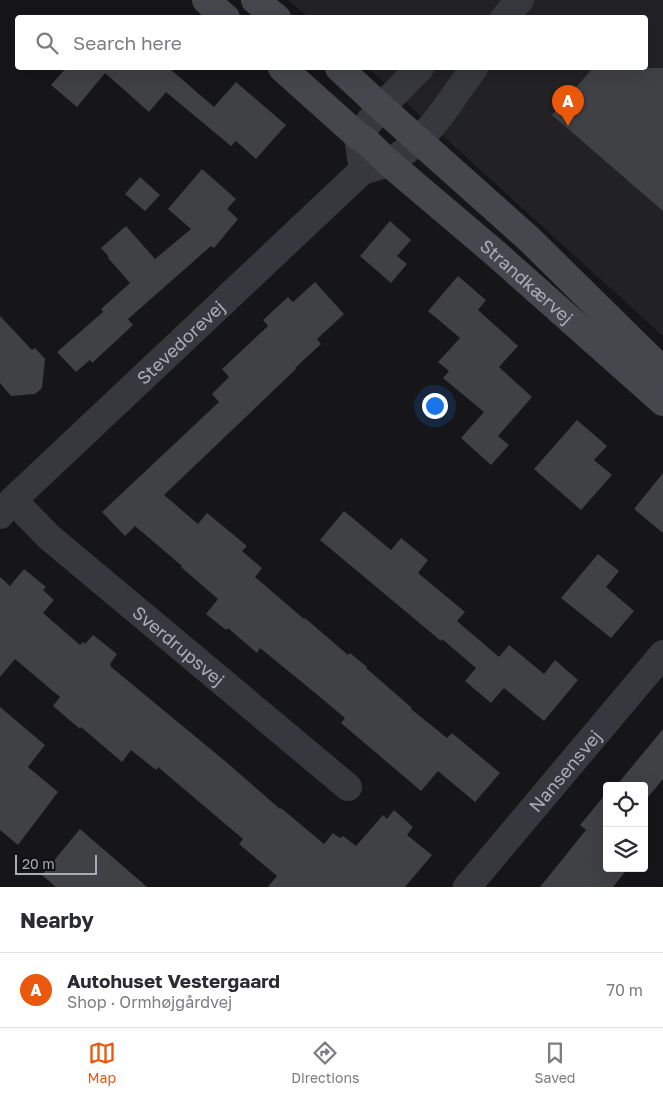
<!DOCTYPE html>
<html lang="en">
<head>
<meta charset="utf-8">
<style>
	body { margin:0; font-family:"Golos Text",sans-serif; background:#f7f7f7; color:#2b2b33 }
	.controls { position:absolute; right:15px; bottom:15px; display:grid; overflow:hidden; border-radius:5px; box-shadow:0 5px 20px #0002 }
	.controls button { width:45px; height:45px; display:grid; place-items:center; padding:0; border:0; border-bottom:1px solid #e1e1e2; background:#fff; color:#2b2b33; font:25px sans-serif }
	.scale { position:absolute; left:15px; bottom:12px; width:82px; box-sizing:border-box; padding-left:5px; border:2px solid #a8adb8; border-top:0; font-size:14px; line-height:18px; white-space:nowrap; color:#a8adb8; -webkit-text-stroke:4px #111113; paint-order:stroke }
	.you { position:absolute; left:434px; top:405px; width:18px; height:18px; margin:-12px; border:4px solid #fff; border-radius:50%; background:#1a73e8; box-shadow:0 0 0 8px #1a73e833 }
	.badge { display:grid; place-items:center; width:32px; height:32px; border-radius:50%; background:#ea580c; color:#fff; font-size:16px; font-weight:700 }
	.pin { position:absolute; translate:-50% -41px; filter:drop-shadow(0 1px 2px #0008) }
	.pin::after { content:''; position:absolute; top:26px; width:18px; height:15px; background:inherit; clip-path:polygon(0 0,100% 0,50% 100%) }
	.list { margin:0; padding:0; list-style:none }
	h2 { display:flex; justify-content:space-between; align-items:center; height:65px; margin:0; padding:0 20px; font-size:21px }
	h2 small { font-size:16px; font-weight:400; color:#7c7c81 }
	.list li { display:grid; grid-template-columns:32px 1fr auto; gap:15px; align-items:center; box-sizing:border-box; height:75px; padding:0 20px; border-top:1px solid #e1e1e2 }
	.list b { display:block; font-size:19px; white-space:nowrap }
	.list p { margin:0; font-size:16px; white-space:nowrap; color:#7c7c81 }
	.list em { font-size:16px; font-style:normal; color:#7c7c81 }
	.icon { flex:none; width:28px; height:28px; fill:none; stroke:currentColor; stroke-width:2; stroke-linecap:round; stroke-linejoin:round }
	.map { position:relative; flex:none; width:663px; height:887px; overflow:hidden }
	.search { position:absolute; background:#fff; box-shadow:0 5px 20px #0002; left:15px; right:15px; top:15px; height:55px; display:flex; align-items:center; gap:12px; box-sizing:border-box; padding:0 18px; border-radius:5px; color:#7c7c81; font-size:19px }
	.sheet { height:140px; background:#fff }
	nav { display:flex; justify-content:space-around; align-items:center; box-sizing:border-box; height:70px; border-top:1px solid #e1e1e2; background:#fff; font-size:14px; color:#7c7c81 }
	nav a { display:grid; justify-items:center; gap:2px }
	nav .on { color:#ea580c }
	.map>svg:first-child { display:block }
	.built { fill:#222225 }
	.building { fill:#404145 }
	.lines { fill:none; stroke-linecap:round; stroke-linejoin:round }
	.street { stroke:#37383d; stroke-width:28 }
	.secondary { stroke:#45474d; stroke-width:28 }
	.labels { text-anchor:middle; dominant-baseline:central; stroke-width:4.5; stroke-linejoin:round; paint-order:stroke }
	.street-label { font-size:18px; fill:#a8adb8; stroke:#111113 }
</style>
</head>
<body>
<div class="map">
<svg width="663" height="887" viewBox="0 0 663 887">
	<rect width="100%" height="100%" fill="#161618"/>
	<path class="built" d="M288,0h375v336l-295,-268h278v-50h-337z"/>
	<path class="building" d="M66,68h103l45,39 22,-25 50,43 -30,34 -20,-18 -5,5 -65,-54 -17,20 -44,-39 -28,34 -26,-22z
		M593,68h70v143l-111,-96z
		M202,169l34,30 -9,10 11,10 -24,29 -3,-2 -83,73 5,6 -15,14 -26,24 -2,-3 -14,12 -19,-20 46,-40 -2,-3 29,-26 -22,-25 1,-1 -8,-9 25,-22 29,33 36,-30 -23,-20z
		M140,177l20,18 -15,16 -20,-17z
		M390,221l21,19 -14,16 10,8 -16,19 -31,-27z
		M458,276l28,24 -8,10 40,36 -19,21 33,30 -34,39 11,9 -18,20 -30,-27 23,-26 -41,-34 6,-7 -11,-9 22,-24 -32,-27z
		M315,282l29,32 -27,25 4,5 -26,24 1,1 -132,126 34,29 9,-11 40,33 -5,5 20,17 -7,9 49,42 1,-1 43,37 2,-2 17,14 -1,1 46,40 -1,1 36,29 5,-5 48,40 -25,29 -37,-31 -17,20 -80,-68 4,-5 -31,-26 -54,-44 -3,5 -29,-25 -2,2 -20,-16 12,-15 -37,-32 1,-1 -47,-40 -10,10 -23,-24 117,-110 -7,-8 17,-17 -7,-8 46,-43 -5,-6 25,-23 5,5z
		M0,316l32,34 3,-2 10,11 -3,29 -7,6 -24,2 -11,-13z
		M577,420l30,26 -13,14 18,15 -31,35 -47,-41z
		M663,473v60l-29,-24z
		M344,511l47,39 10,-12 27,22 -10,13 47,39 -8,9 42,36 10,-12 35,29 11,-14 23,20 -34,41 -40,-33 -13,15 -26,-22 11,-13 -34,-29 -1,2 -121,-101z
		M598,554l21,17 -13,16 28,24 -23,27 -50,-40z
		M24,569l22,18 -3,3 11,10 -11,13 37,32 3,-3 2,2 8,-9 24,19 -7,10 1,1 -1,1 115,95 55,48 1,-1 43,36 9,-11 7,5 3,-2 13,10 27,-31 4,4 7,-9 19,17 -6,8 25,20 -27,32h-137l9,-11 -38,-32 4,-5 -85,-72 -2,3 -25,-20 -9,12 -41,-35 -1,2 -27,-23 7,-9 -45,-38 -15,18v-100l10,9z
		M0,707l45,38 -17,22 30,25 -40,53 -18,-15z
		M663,729v50l-19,23v-16h-28z
		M604,796l3,1v71h21l-15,19h-73l46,-57 -6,-5z
		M80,829l67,58h-91l-14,-12z"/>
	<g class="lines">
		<g class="street">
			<path d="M504,18l16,-18"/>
			<path d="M361,159l-3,-23 23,-29 39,-39"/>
			<path id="s1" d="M13,500l36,37 299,250"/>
			<path id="s2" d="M0,515l13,-15 349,-329 27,-8 30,-22 21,-25 34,-48"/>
			<path id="s3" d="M467,887l196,-233"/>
		</g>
		<g class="secondary">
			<path d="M206,0l20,18"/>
			<path d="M255,0l22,18"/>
			<path id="s4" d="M282,68l76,68 7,4 24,23 106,90 168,149"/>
			<path d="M339,68l42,39 148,132 134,132"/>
		</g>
	</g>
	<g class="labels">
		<g class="street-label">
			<text stroke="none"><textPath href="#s4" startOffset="325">Strandkærvej</textPath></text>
			<text stroke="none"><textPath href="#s2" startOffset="250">Stevedorevej</textPath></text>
			<text stroke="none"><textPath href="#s1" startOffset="221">Sverdrupsvej</textPath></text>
			<text stroke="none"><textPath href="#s3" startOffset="152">Nansensvej</textPath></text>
		</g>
	</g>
</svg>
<div class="controls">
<button><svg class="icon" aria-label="locate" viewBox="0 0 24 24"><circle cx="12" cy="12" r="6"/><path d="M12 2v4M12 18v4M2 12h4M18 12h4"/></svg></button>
<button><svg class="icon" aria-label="layers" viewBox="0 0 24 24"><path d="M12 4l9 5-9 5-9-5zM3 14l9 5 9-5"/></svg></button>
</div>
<div class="scale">20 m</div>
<div class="you"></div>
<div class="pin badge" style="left:568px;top:126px">A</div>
<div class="search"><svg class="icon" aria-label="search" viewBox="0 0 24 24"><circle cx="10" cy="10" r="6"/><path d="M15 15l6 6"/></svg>Search here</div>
</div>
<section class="sheet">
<h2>Nearby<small></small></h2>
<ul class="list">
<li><span class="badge">A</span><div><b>Autohuset Vestergaard</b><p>Shop · Ormhøjgårdvej</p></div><em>70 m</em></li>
</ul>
</section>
<nav>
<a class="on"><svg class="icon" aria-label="map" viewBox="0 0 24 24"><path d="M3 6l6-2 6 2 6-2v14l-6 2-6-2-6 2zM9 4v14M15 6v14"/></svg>Map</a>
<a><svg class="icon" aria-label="directions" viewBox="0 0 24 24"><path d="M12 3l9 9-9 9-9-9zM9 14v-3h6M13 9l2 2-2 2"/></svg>Directions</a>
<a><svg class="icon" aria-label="saved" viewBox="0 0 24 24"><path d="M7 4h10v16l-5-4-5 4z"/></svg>Saved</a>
</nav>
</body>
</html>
